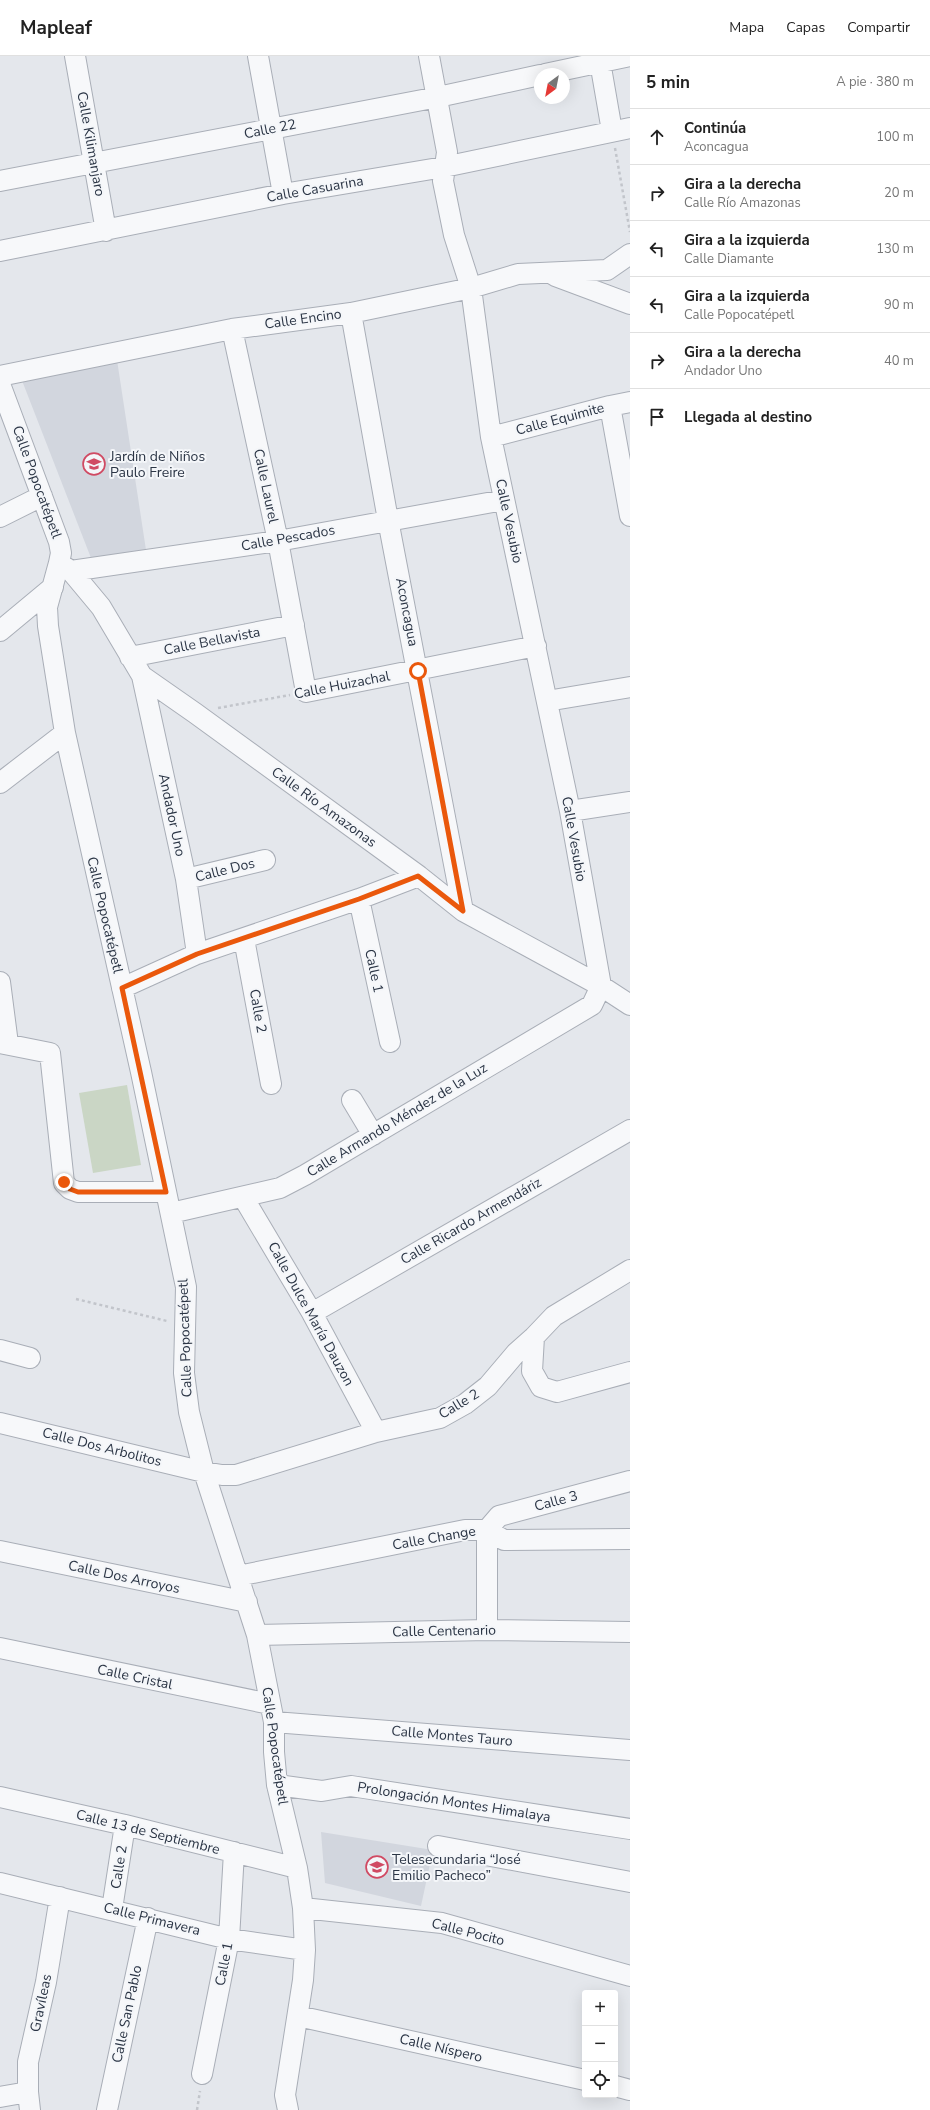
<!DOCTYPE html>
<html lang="es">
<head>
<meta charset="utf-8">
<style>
	body { margin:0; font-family:"Nunito Sans",sans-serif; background:#f6f6f6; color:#222 }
	.controls { position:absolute; right:12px; bottom:12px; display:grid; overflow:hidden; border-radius:4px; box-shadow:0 4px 16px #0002 }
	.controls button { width:36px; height:36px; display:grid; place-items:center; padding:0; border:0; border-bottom:1px solid #e0e0e0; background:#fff; color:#222; font:20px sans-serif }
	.compass { position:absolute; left:534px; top:12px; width:36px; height:36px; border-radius:50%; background:#fff; box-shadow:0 4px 16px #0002; rotate:212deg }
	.stop { position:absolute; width:12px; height:12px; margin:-9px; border:3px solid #ea580c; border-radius:50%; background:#fff }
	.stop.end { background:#ea580c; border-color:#fff; box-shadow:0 1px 4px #0008 }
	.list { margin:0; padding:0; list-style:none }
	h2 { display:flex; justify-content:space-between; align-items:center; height:52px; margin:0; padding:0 16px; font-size:17px }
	h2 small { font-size:13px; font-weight:400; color:#767676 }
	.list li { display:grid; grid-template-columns:26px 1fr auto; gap:12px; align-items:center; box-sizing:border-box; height:56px; padding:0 16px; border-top:1px solid #e0e0e0 }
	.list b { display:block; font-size:15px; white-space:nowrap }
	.list p { margin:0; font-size:13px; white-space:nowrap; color:#767676 }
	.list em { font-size:13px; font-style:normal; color:#767676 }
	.icon { flex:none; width:22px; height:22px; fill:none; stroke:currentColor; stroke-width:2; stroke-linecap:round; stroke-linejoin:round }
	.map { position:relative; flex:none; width:630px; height:2054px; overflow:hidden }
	header { display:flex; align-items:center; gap:24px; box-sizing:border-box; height:56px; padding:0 20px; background:#fff; border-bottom:1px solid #e0e0e0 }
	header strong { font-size:19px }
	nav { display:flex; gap:22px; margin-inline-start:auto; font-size:14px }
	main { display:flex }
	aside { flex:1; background:#fff }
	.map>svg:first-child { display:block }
	.built { fill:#d2d6de }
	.green { fill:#cad6c5 }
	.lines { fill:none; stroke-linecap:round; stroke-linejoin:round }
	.minor-casing { stroke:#a9aeb7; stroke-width:22 }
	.path { stroke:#c2c5cb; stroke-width:2.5; stroke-dasharray:3 3; stroke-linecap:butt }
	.minor { stroke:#f7f8fa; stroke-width:20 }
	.route { stroke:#ea580c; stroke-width:5 }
	.labels { text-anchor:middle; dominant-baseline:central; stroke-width:4; stroke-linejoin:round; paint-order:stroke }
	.street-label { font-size:14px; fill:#2b3545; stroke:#f4f6f9 }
	.poi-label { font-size:14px; fill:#2b3545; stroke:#f4f6f9; text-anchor:start }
</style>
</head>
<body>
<header>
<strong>Mapleaf</strong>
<nav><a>Mapa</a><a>Capas</a><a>Compartir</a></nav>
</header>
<main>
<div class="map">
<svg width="630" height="2054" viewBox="0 0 630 2054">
	<rect width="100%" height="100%" fill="#e4e7ec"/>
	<path class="built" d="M117,304l29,190 -55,8 -70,-180z
		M321,1776l112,18 -12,56 -96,-23z"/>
	<path class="green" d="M127,1029l14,80 -48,8 -14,-80z"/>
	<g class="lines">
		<g class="minor-casing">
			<path id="minor" d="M75,0l31,175
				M258,0l25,138
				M599,0l13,75
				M545,18l85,-18
				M0,125l438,-84 102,-22
				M0,195l283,-57 161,-27 186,-39
				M555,220l75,28
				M351,257l37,207 75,391
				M232,273l46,212 28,151 230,-46
				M0,320l232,-47 119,-16 120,-25 47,-14 89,-4 23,-16
				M0,328l59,158 2,11 -2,10 -12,44 1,19 17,107 76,339 45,215 -2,86 5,39 15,60 53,163 17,87v30l3,33 20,83 6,40 2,42 -2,30 -18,115 3,15
				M610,350l20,110
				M491,381l119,-31 20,-4
				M0,461l42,-21
				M59,507l12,8 30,36 41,69 53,37 224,163 44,35 138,75 29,19
				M71,515l207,-30 226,-41
				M0,575l53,-44
				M130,601l164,-32
				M142,620l44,203 11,75
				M547,645l83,-14
				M0,727l65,-50
				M570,755l60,-9
				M186,823l79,-19
				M359,843l31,143
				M244,883l27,145
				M0,926l8,62
				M122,932l75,-34 162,-55 60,-23
				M0,987l50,10 14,130 6,6 8,3h88
				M352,1044l21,35
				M243,1141l69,116 64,119
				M171,1157l109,-25 25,-13 287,-170 9,-19 -31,-175 -79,-374 -20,-149 -17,-53 -11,-54 4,-29 -18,-96
				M312,1257l318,-183
				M534,1281l-2,34 9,16 16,5 73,-20
				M0,1294l30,8
				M0,1367l204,49 18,3h14l140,-43 64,-14 25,-14 23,-18 28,-33 18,-16 20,-21 76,-46
				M0,1495l247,51
				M238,1520l227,-46h22l17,10 126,-1
				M487,1574v-100l12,-14 131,-35
				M257,1579l230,-5 143,2
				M0,1592l270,56
				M274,1666l356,28
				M277,1729l45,6 29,-5 279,43
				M0,1741l125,28 172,43
				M438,1790l192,36
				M0,1827l229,56 76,11
				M303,1852l139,15 188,53
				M112,1853l13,-84
				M298,1960l287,64
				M202,2018l27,-135 5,-87
				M615,2030l15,4
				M0,2041l28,-5
				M30,2054l-2,-18v-30l18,-80 14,-85
				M107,2054l41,-192"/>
		</g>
		<path class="path" d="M615,92l15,84
			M218,652l72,-13
			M76,1243l91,22
			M197,2054l3,-19"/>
		<use href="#minor" class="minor"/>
	</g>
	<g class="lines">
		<path class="route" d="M64,1126l6,7 8,3h88l-44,-204 75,-34 162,-55 59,-23 45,35 -45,-240"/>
	</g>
	<defs>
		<g id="school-ring" transform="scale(1.15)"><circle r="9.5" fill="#f4f6f9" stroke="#d04a63" stroke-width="1.5"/><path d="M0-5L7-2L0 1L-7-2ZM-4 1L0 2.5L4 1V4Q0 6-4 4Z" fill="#d04a63"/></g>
	</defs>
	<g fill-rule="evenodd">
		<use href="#school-ring" x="94" y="408"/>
		<use href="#school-ring" x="377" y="1811"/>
	</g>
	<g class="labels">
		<g class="street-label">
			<text transform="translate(270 73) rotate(-11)">Calle 22</text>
			<text transform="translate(91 88) rotate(80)">Calle Kilimanjaro</text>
			<text transform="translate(315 133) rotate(-10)">Calle Casuarina</text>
			<text transform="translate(303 263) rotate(-8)">Calle Encino</text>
			<text transform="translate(560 363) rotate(-15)">Calle Equimite</text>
			<text transform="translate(37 426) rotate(70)">Calle Popocatépetl</text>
			<text transform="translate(266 430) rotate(78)">Calle Laurel</text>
			<text transform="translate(509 465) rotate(78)">Calle Vesubio</text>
			<text transform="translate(288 482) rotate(-10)">Calle Pescados</text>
			<text transform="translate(407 556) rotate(79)">Aconcagua</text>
			<text transform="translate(212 585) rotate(-11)">Calle Bellavista</text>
			<text transform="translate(342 629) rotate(-11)">Calle Huizachal</text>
			<text transform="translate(324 751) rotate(36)">Calle Río Amazonas</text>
			<text transform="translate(172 759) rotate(78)">Andador Uno</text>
			<text transform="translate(574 783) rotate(80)">Calle Vesubio</text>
			<text transform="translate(225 814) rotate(-14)">Calle Dos</text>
			<text transform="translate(105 859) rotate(77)">Calle Popocatépetl</text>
			<text transform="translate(374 915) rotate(78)">Calle 1</text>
			<text transform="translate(258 955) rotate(80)">Calle 2</text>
			<text transform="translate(397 1064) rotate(-31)">Calle Armando Méndez de la Luz</text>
			<text transform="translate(471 1165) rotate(-30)">Calle Ricardo Armendáriz</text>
			<text transform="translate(311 1258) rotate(61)">Calle Dulce María Dauzon</text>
			<text transform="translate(185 1282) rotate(-92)">Calle Popocatépetl</text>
			<text transform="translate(459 1348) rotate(-31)">Calle 2</text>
			<text transform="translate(102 1391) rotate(14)">Calle Dos Arbolitos</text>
			<text transform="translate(556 1445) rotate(-15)">Calle 3</text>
			<text transform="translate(434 1482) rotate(-10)">Calle Change</text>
			<text transform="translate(124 1521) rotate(12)">Calle Dos Arroyos</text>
			<text transform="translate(444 1575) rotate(-1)">Calle Centenario</text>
			<text transform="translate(135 1621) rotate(12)">Calle Cristal</text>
			<text transform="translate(452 1680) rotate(5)">Calle Montes Tauro</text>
			<text transform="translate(275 1690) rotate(82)">Calle Popocatépetl</text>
			<text transform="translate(454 1746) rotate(9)">Prolongación Montes Himalaya</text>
			<text transform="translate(148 1776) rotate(14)">Calle 13 de Septiembre</text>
			<text transform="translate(119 1811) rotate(-81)">Calle 2</text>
			<text transform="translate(152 1863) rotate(14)">Calle Primavera</text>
			<text transform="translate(468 1876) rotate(14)">Calle Pocito</text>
			<text transform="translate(224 1908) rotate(-79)">Calle 1</text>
			<text transform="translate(41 1947) rotate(-78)">Gravíleas</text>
			<text transform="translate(127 1958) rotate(-78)">Calle San Pablo</text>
			<text transform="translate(441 1992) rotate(13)">Calle Níspero</text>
		</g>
		<g class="poi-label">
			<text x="110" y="400">Jardín de Niños<tspan x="110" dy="16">Paulo Freire</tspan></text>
			<text x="392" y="1803">Telesecundaria “José<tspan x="392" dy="16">Emilio Pacheco”</tspan></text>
		</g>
	</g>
</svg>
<div class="controls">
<button>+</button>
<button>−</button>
<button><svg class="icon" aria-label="locate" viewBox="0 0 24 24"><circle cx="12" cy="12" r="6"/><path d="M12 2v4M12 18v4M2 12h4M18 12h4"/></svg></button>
</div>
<svg class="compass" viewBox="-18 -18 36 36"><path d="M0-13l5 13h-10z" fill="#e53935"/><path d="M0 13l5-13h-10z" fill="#767676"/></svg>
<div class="stop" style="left:418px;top:615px"></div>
<div class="stop end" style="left:64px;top:1126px"></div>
</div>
<aside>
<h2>5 min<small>A pie · 380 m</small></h2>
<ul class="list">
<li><svg class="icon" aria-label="ahead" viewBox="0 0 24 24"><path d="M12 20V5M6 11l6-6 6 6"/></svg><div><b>Continúa</b><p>Aconcagua</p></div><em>100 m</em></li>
<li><svg class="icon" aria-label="right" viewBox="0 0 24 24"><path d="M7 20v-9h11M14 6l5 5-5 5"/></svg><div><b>Gira a la derecha</b><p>Calle Río Amazonas</p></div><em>20 m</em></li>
<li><svg class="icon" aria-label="left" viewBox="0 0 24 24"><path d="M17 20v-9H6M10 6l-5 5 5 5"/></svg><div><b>Gira a la izquierda</b><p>Calle Diamante</p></div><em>130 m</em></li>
<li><svg class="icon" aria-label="left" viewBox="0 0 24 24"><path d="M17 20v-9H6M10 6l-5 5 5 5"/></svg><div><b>Gira a la izquierda</b><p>Calle Popocatépetl</p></div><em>90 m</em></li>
<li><svg class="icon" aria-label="right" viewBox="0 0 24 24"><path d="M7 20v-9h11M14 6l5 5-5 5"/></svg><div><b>Gira a la derecha</b><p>Andador Uno</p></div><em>40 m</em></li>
<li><svg class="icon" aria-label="arrive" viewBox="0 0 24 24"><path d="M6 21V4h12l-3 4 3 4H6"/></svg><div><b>Llegada al destino</b></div></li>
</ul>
</aside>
</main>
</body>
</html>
